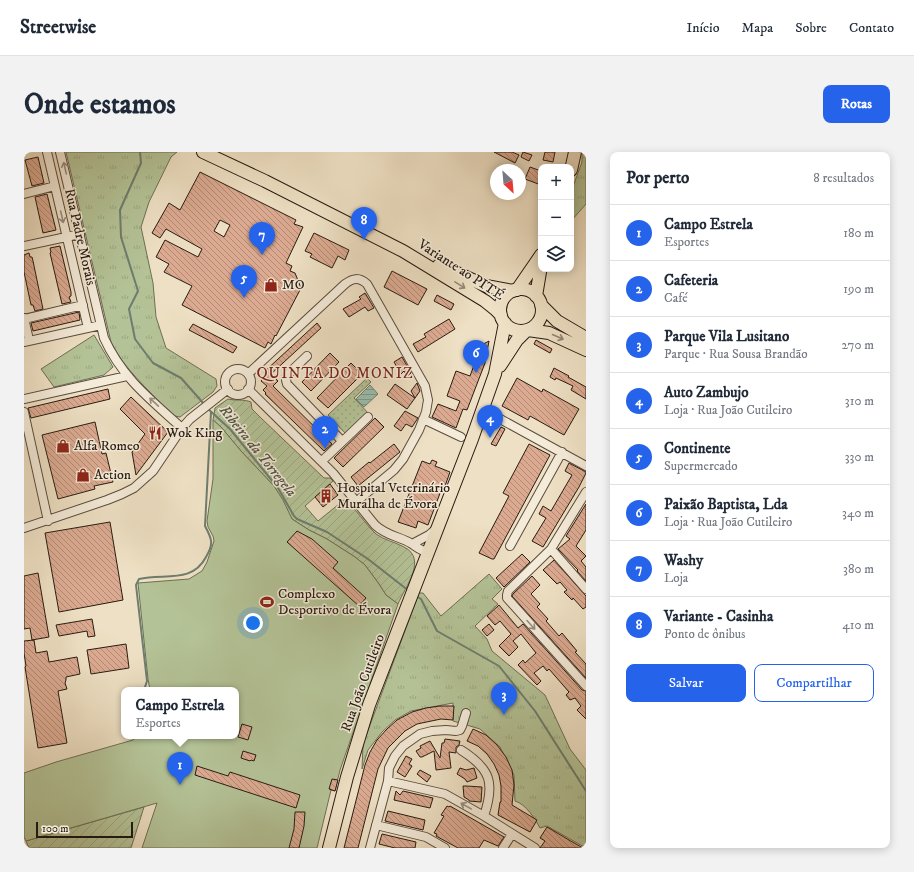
<!DOCTYPE html>
<html lang="pt">
<head>
<meta charset="utf-8">
<style>
	body { margin:0; font-family:"IM FELL DW Pica",serif; background:#f2f2f3; color:#1f2937 }
	.controls { position:absolute; right:12px; top:12px; display:grid; overflow:hidden; border-radius:8px; box-shadow:0 2px 10px #0003 }
	.controls button { width:36px; height:36px; display:grid; place-items:center; padding:0; border:0; border-bottom:1px solid #e0e1e3; background:#fff; color:#1f2937; font:20px sans-serif }
	.compass { position:absolute; left:466px; top:12px; width:36px; height:36px; border-radius:50%; background:#fff; box-shadow:0 2px 10px #0003; rotate:154deg }
	.scale { position:absolute; left:12px; bottom:10px; width:97px; box-sizing:border-box; padding-left:4px; border:2px solid #281b11; border-top:0; font-size:11px; line-height:14px; white-space:nowrap; color:#281b11; -webkit-text-stroke:3px #f4ebd9; paint-order:stroke }
	.you { position:absolute; left:229px; top:471px; width:14px; height:14px; margin:-10px; border:3px solid #fff; border-radius:50%; background:#1a73e8; box-shadow:0 0 0 6px #1a73e833 }
	.badge { display:grid; place-items:center; width:26px; height:26px; border-radius:50%; background:#2563eb; color:#fff; font-size:13px; font-weight:700 }
	.pin { position:absolute; translate:-50% -33px; filter:drop-shadow(0 1px 2px #0008) }
	.pin::after { content:''; position:absolute; top:21px; width:14px; height:12px; background:inherit; clip-path:polygon(0 0,100% 0,50% 100%) }
	.popup { position:absolute; left:97px; top:535px; width:118px; height:52px; box-sizing:border-box; display:grid; place-content:center; border-radius:8px; background:#fff; filter:drop-shadow(0 1px 3px #0005); font-size:13px; white-space:nowrap; color:#747a83 }
	.popup b { font-size:15px; color:#1f2937 }
	.popup::after { content:''; position:absolute; left:50%; top:100%; margin-left:-8px; border:8px solid transparent; border-top-color:#fff }
	.list { margin:0; padding:0; list-style:none }
	h2 { display:flex; justify-content:space-between; align-items:center; height:52px; margin:0; padding:0 16px; font-size:17px }
	h2 small { font-size:13px; font-weight:400; color:#747a83 }
	.list li { display:grid; grid-template-columns:26px 1fr auto; gap:12px; align-items:center; box-sizing:border-box; height:56px; padding:0 16px; border-top:1px solid #e0e1e3 }
	.list b { display:block; font-size:15px; white-space:nowrap }
	.list p { margin:0; font-size:13px; white-space:nowrap; color:#747a83 }
	.list em { font-size:13px; font-style:normal; color:#747a83 }
	.actions { display:flex; gap:8px; padding:12px 16px }
	.actions a { flex:1; padding:9px 0; border:1px solid #2563eb; border-radius:8px; text-align:center; font-size:14px; color:#2563eb }
	.actions .main { background:#2563eb; color:#fff }
	.icon { flex:none; width:22px; height:22px; fill:none; stroke:currentColor; stroke-width:2; stroke-linecap:round; stroke-linejoin:round }
	.map { position:relative; flex:none; width:562px; height:696px; overflow:hidden; border-radius:8px }
	header { display:flex; align-items:center; gap:24px; box-sizing:border-box; height:56px; padding:0 20px; background:#fff; border-bottom:1px solid #e0e1e3 }
	header strong { font-size:19px }
	nav { display:flex; gap:22px; margin-inline-start:auto; font-size:14px }
	.intro { display:flex; align-items:center; justify-content:space-between; box-sizing:border-box; height:96px; padding:0 24px }
	h1 { margin:0; font-size:28px }
	.button { padding:10px 18px; border-radius:8px; background:#2563eb; color:#fff; font-size:14px; font-weight:700 }
	main { display:flex; gap:24px; padding:0 24px }
	aside { flex:1; background:#fff; border-radius:8px; box-shadow:0 2px 10px #0003 }
	.map>svg:first-child { display:block }
	.grass { fill:url(#grass-dots); stroke:#6e6f54 }
	.park { fill:url(#park-tufts); stroke:#6e6f54 }
	.garden { fill:url(#garden-furrows); stroke:#6e6f54 }
	.pitch { fill:#b4c397; stroke:#6e6f54 }
	.water { fill:url(#water-rules); stroke:#6d7d6f }
	.lines { fill:none; stroke-linecap:round; stroke-linejoin:round }
	.stream { stroke:#6d7d6f; stroke-width:2 }
	.building { fill:url(#building-back-hatch); stroke:#281b11; fill-rule:evenodd }
	.minor-casing { stroke:#5a4c3e; stroke-width:10 }
	.primary-casing { stroke:#281b11; stroke-width:14 }
	.minor { stroke:#f4ebd9; stroke-width:8 }
	.primary { stroke:#eee0c4; stroke-width:12 }
	.oneway { stroke:#988d7f }
	.oneway2 { stroke:#958773 }
	.labels { text-anchor:middle; dominant-baseline:central; stroke-width:3; stroke-linejoin:round; paint-order:stroke }
	.street-label { font-size:14px; fill:#281b11; stroke:#f4ebd9 }
	.poi-label { font-size:14px; fill:#281b11; stroke:#f4ebd9; text-anchor:start }
	.neighbourhood-label { font-size:15px; letter-spacing:1px; fill:#7a1f14; stroke:#f4ebd9 }
	.water-label { font-size:15px; font-style:italic; fill:#505448; stroke:#f4ebd9 }
</style>
</head>
<body>
<header>
<strong>Streetwise</strong>
<nav><a>Início</a><a>Mapa</a><a>Sobre</a><a>Contato</a></nav>
</header>
<div class="intro"><h1>Onde estamos</h1><a class="button">Rotas</a></div>
<main>
<div class="map">
<svg width="562" height="696" viewBox="0 0 562 696">
	<defs>
		<pattern id="grass-dots" width="8" height="8" patternUnits="userSpaceOnUse"><rect width="8" height="8" fill="#b4c397"/><path d="M2 2h.1M6 6h.1" fill="none" stroke="#9ba781" stroke-width="1.8" stroke-linecap="round"/></pattern>
		<pattern id="park-tufts" width="24" height="20" patternUnits="userSpaceOnUse"><rect width="24" height="20" fill="#b4c397"/><path d="M3 7l-1-3M5 7V3M7 7l1-3M15 17l-1-3M17 17v-4M19 17l1-3" fill="none" stroke="#9ba781"/></pattern>
		<pattern id="garden-furrows" width="10" height="10" patternUnits="userSpaceOnUse"><rect width="10" height="10" fill="#b4c397"/><path d="M-1 1l2-2M0 10L10 0M9 11l2-2" fill="none" stroke="#9ba781"/></pattern>
		<pattern id="water-rules" width="6" height="5" patternUnits="userSpaceOnUse"><rect width="6" height="5" fill="#9bbeae"/><path d="M0 2.5h6" fill="none" stroke="#7e9a8c"/></pattern>
		<pattern id="building-back-hatch" width="6" height="6" patternUnits="userSpaceOnUse"><rect width="6" height="6" fill="#dbaa91"/><path d="M-1 5l2 2M0 0l6 6M5-1l2 2" fill="none" stroke="#b28a75"/></pattern>
	</defs>
	<rect width="100%" height="100%" fill="#eee0c4"/>
	<filter id="stains"><feTurbulence type="fractalNoise" baseFrequency=".005" numOctaves="4"/><feColorMatrix values="0 0 0 0 .2 0 0 0 0 .09 0 0 0 0 .02 0 0 0 .5 -.17"/></filter>
	<radialGradient id="worn" r=".72"><stop offset=".6" stop-color="#630" stop-opacity="0"/><stop offset="1" stop-color="#630" stop-opacity=".3"/></radialGradient>
	<path class="grass" d="M343,226l4,4 -17,16 15,16 -22,21 -19,-20z"/>
	<path class="park" d="M42,0h111l-6,5 -22,45 -8,25 12,56 3,34 10,31 50,31 1,7 -4,6 -33,25 -5,-1 -7,-5c-21,-23 -43,-41 -57,-69z
		M558,0h4v52l-15,17v-29l11,-30z
		M70,183l19,32 -9,8 -50,12 -13,-18z
		M465,422l13,15 -10,10 6,5 -23,22 12,13 5,12 53,44 25,54 16,21v78l-39,-22 -7,2c-5,-9 -14,-24 -25,-27l-1,-26 -14,-28 -20,-18 -27,-8v-18l-42,8 -16,9 -13,12 -14,18 -6,19 1,-25 56,-151h4l18,23z"/>
	<path class="garden" d="M204,247c8,2 16,0 23,3l1,7 9,9 63,60h6l3,3 -28,25 13,15 26,-21c13,9 20,23 32,34 8,6 19,8 28,13 24,12 1,40 -6,57l-12,-9 -7,-11 -14,-19 -10,-8 -28,-18 -18,-9 -17,-11 -18,-33 -33,-35 -20,-24 -8,-7 2,-12z
		M120,655l-13,41h-102l-3,-7z"/>
	<path class="pitch" d="M189,268l8,7 20,24 33,35 9,14 9,19 17,11 18,9 28,18 10,8 14,19 7,11 12,9 -58,166 -5,21 -4,-1 -14,58h-175l15,-45 -131,38 -2,-4v-64l32,-11 77,-22 4,-4h99v-46h-86l-2,-11 -10,-96 51,-4 13,-8 5,-9 7,-21 -1,-5 -5,-9 -1,-6 6,-42z"/>
	<path class="water" d="M346,233l8,9 -14,13 -8,-8z"/>
	<g class="lines">
		<path class="stream" d="M116,0l1,11 -21,47 1,27 17,54 -9,18 6,30 18,24 28,15 23,26
			M183,256l23,21 48,59 16,28 3,3 30,13 41,27 41,32
			M392,444l5,3 16,32 62,35 36,45 51,80
			M120,538l3,-9 -11,-96 3,-6c25,-6 53,5 67,-22 8,-13 6,-18 -1,-31l6,-114"/>
	</g>
	<path class="building" d="M470,0h18l7,3 -4,8z
		M499,0l9,3 -3,6 -8,-4z
		M521,0h10l-2,10 -10,-2z
		M14,5l6,26 -12,3 -7,-26z
		M506,15l11,4v14l-16,-6z
		M176,20l96,48 -2,4 9,3 -17,36 6,3 -2,5 5,2 6,15 -25,48 -1,-1 -4,9 -3,-2 -3,6 -83,-43 10,-19 -28,-14 5,-8 -13,-7 9,-17 33,17 4,-8 -36,-20 -6,9 -8,-5 17,-30 11,7zM196,68l10,5 -6,12 -10,-6z
		M23,42l9,36 -13,3 -8,-36z
		M290,81l35,17 -4,10 -7,-4 -6,12 -22,-11 2,-3 -7,-3z
		M36,94l11,46v4l-2,1 2,5 -9,2 -12,-51 1,-1 -1,-4z
		M5,101l1,4h2l1,4 10,48 -8,2 -2,-6h-2l-7,-33v-17z
		M368,119l35,18 -9,16 -34,-18z
		M341,141l9,15 -6,3 -3,-4 -16,10 -6,-8 18,-10 -2,-2z
		M413,143l17,9 -3,6 -17,-9z
		M55,160l1,8 -47,11 -2,-8z
		M425,167l6,10 -37,23 -5,-8 13,-7 -2,-3z
		M293,171l4,5 -50,46 7,7 -5,5 59,58 -8,7 -59,-57 1,-1 -3,-3 4,-4 -6,-5 5,-6 -2,-3z
		M169,172l44,23 -4,6 -44,-23z
		M512,188l16,9 -2,4 -16,-9z
		M465,189l-4,22 -18,47 -4,-1 -7,19 -24,-11 6,-13 18,7 4,-10 -13,-5 9,-25 14,5 6,-16 2,-13z
		M306,201l9,9 -28,29 -9,-9z
		M378,205l9,16 -4,3 -3,-5 -3,3 -7,-12z
		M327,211l11,11 -34,34 -11,-10z
		M530,216l15,8 -1,1 18,10v12l-15,-9 2,-4 -17,-8 -1,2 -5,-3z
		M493,226l25,14 1,-3 36,20 -15,26 -34,-19 -2,4 -26,-14z
		M393,231l3,8 -5,7 -4,-7z
		M371,232l20,14 -8,11 -20,-14z
		M84,237l2,10 -79,19 -3,-10z
		M107,245l37,35 -32,43 -4,-23 13,-18 -25,-25z
		M381,259l13,7 -6,9 -6,-3 -5,7 -7,-5z
		M351,266l9,9 -41,40 -9,-9z
		M71,270l7,32 4,-1 7,29 -19,4 1,3 -37,10 -16,-64z
		M477,275l4,2 -9,17 -5,-2z
		M370,292l6,8 -42,34 -7,-9 18,-15 1,1z
		M505,292l21,11 -56,104h-2l-13,-6 30,-57 -6,-3z
		M408,308l5,2 -2,4 15,6 -6,17 -2,-1 -14,37 -10,-4 -2,7 -18,-6 24,-61 8,3z
		M545,311l17,9v1l-7,14 -36,60 -11,-6 14,-23 -7,-4 4,-8 8,5 21,-36 -7,-4z
		M306,332l8,11 -15,12 -8,-10z
		M562,352v26l-10,16 10,10 -5,5 5,6v14l-9,-10 1,-1 -20,-21 12,-10 -4,-3z
		M86,370l13,78 -64,12 -14,-79z
		M273,379l15,8 26,23 -5,6 33,30 -7,8 -72,-64z
		M498,402l8,8 -26,25 -8,-9z
		M530,408l32,36v11l-3,2 -10,-11 -1,2 -8,-8 3,-2 -7,-8 -3,2 -14,-14z
		M14,421l11,64 -17,3 -2,-12 -6,1v-53z
		M508,424l8,9 -9,9 9,10 -3,3 11,12 -2,2 13,15 3,-3 15,18 -2,1 11,12v14l-74,-82 1,-2z
		M475,453l19,23 5,-4 59,66 4,1v28l-9,-9 4,-4 -6,-8 -5,2 -4,-5 3,-3 -20,-23 -2,2 -4,-5 -9,7 7,8 -4,4 -19,-20 5,-5 2,3 11,-10 -15,-19 -8,7 5,6 -9,9 -10,-10 12,-12 -11,-13 -5,4 -8,-9z
		M68,467l3,17 -7,1 -1,-6 -28,5 -3,-11z
		M465,472l5,6 -7,6 -5,-6z
		M10,488l2,13 11,-2 2,11 28,-5 3,17 -14,3v3l-1,3 2,6 -9,2 9,52 -29,5 -13,-81 1,-1 -2,-13v-12z
		M102,492l3,24 -38,6 -4,-24z
		M416,554h14l-1,14 -12,-1 -24,5 -12,7 -17,17 -10,21 -20,79h-14l21,-83 5,-13 7,-12 10,-11 10,-9 15,-8 14,-4z
		M218,572l10,3 -4,13 -10,-3z
		M449,577l13,6 11,10 9,12 6,13 2,15 -2,20 25,15 -7,12 -32,-17 2,-13h1v-16l-2,-11 -5,-11 -7,-10 -9,-8 -11,-5z
		M421,587l15,2 -1,4 -3,2v6l-7,-1 2,16 -15,2 -2,-19 -12,6h-2l-4,-6 5,-3 -1,-2 10,-5 10,17 2,-15h2z
		M219,599l13,4 -2,6 -3,-1 -1,1 -9,-3z
		M382,604l6,3 -3,5 3,2 -7,11 -8,-5z
		M173,614l31,10 2,-4 70,23 -4,13 -101,-33z
		M436,616l6,2 8,-2 3,10 -10,4 -2,-3 -8,-5z
		M396,618l11,6 -4,6 -10,-8z
		M308,627l6,1 -3,11 -6,-2z
		M439,634h3l16,1 -1,15 -12,-1v-1l-5,-3z
		M372,639l4,4 3,-4 30,7 -3,10 -36,-8z
		M423,654l2,1 1,-1 54,31 -6,9 -14,-6 -5,8h-21l-22,-12 1,-2 -3,-1 10,-17 -3,-1z
		M364,659l37,9 -2,10 -38,-9z
		M271,660h10l-1,14 -5,22h-10l5,-19z
		M523,675l22,13 14,8h-43l5,-7 -5,-3z
		M358,682l34,8 -1,6h-20l-16,-4z"/>
	<g class="lines">
		<g class="minor-casing">
			<path id="minor" d="M23,0l41,176
				M36,0l44,186c18,40 47,62 78,90
				M0,42l31,-8
				M0,94l56,-12
				M0,166l5,22
				M0,167l59,-14
				M0,190l77,-17
				M283,204l-20,19 -1,5 1,4 55,57
				M201 230a13 13 0 1 1 26 0a13 13 0 1 1-26 0Z
				M224,222l97,-90c8,-6 14,-7 22,0l58,102 3,14 -2,12 -7,18 -16,29 -9,11 -38,32
				M224,237l85,84 42,52c13,12 25,11 37,19 6,4 9,7 16,8
				M0,247l103,-23
				M458,257l104,57
				M0,260l24,109
				M399,267l38,18
				M298,309l46,-44
				M562,340l-35,57 -43,42 -1,4v3l79,88
				M0,376l83,-28 15,-6 12,-6 19,-17 29,-43 8,-9 38,-30
				M390,391l15,-8 8,-7
				M486,394l52,-94
				M527,397l35,40
				M437,598c30,19 34,33 23,66
				M364,629l57,13 39,22 51,32
				M352,673l50,12 19,11
				M346,696l18,-67 1,-13 6,-12 8,-10 17,-12 12,-3 14,-1 10,1 4,-1 2,-4 4,-13
				M479,696l9,-14"/>
		</g>
		<g class="primary-casing">
			<path id="primary" d="M179,0l62,29 138,70 82,50 10,8 6,6
				M547,18l4,-18
				M415,113l47,21 27,5
				M476 158a21 21 0 1 1 42 0a21 21 0 1 1-42 0Z
				M493,138l24,-35
				M512,144l5,-30
				M517,153l16,16 29,17
				M504,178l21,3 37,17
				M476,214l17,-26 10,-10
				M305,696l18,-71 22,-72 103,-266 23,-65 10,-51"/>
		</g>
		<use href="#minor" class="minor"/>
		<use href="#primary" class="primary"/>
	</g>
	<defs><path id="oneway-shaft" d="M-6 0H5M1.5-3L5.5 0L1.5 3" fill="none" stroke-width="1.6" stroke-linecap="round" stroke-linejoin="round"/></defs>
	<g class="oneway">
		<use href="#oneway-shaft" transform="translate(41 16) rotate(-103)"/>
		<use href="#oneway-shaft" transform="translate(38 65) rotate(77)"/>
		<use href="#oneway-shaft" transform="translate(130 250) rotate(-137)"/>
		<use href="#oneway-shaft" transform="translate(507 473) rotate(48)"/>
		<use href="#oneway-shaft" transform="translate(442 654) rotate(-151)"/>
	</g>
	<g class="oneway2">
		<use href="#oneway-shaft" transform="translate(436 133) rotate(32)"/>
		<use href="#oneway-shaft" transform="translate(534 185) rotate(24)"/>
	</g>
	<defs>
		<g id="shop-bare" transform="scale(1.08)"><path d="M-5-2.5h2.3a2.7 3.5 0 0 1 5.4 0H5L5.5 6h-11ZM-1.5-2.5h3a1.5 2.3 0 0 0-3 0Z" fill="#8f2418" stroke="#f4ebd9" stroke-width="2.5" paint-order="stroke"/></g>
		<g id="restaurant-bare" transform="scale(1.08)"><path d="M-5-6h1v4h1v-4h1v4h1v-4h1v5L-1.5 .5V6h-2V.5L-5-1ZM5-6V6H3V1.5H1.5Q1.5-4 5-6Z" fill="#8f2418" stroke="#f4ebd9" stroke-width="2.5" paint-order="stroke"/></g>
		<g id="building-bare" transform="scale(1.08)"><path d="M-4-6H4V6H1V3H-1V6H-4ZM-2.5-4.3h1.7v1.8h-1.7ZM.8-4.3h1.7v1.8H.8ZM-2.5-1h1.7V.8h-1.7ZM.8-1h1.7V.8H.8Z" fill="#8f2418" stroke="#f4ebd9" stroke-width="2.5" paint-order="stroke"/></g>
		<g id="stadium-bare" transform="scale(1.08)"><path d="M0-5a6.5 5 0 1 0 0 10a6.5 5 0 1 0 0-10ZM-3.5-1.8h7v3.6h-7Z" fill="#8f2418" stroke="#f4ebd9" stroke-width="2.5" paint-order="stroke"/></g>
	</defs>
	<g fill-rule="evenodd">
		<use href="#shop-bare" x="247" y="133"/>
		<use href="#restaurant-bare" x="131" y="281"/>
		<use href="#shop-bare" x="39" y="294"/>
		<use href="#shop-bare" x="59" y="323"/>
		<use href="#building-bare" x="302" y="344"/>
		<use href="#stadium-bare" x="243" y="450"/>
	</g>
	<g class="labels">
		<g class="street-label">
			<text transform="translate(56 85) rotate(77)">Rua Padre Morais</text>
			<text transform="translate(437 118) rotate(33)">Variante ao PITÉ</text>
			<text transform="translate(339 531) rotate(-70)">Rua João Cutileiro</text>
		</g>
		<g class="poi-label">
			<text x="258" y="133">MO</text>
			<text x="142" y="281">Wok King</text>
			<text x="50" y="294">Alfa Romeo</text>
			<text x="70" y="323">Action</text>
			<text x="313" y="336">Hospital Veterinário<tspan x="313" dy="16">Muralha de Évora</tspan></text>
			<text x="254" y="442">Complexo<tspan x="254" dy="16">Desportivo de Évora</tspan></text>
		</g>
		<g class="neighbourhood-label">
			<text x="311" y="221">QUINTA DO MONIZ</text>
		</g>
		<g class="water-label">
			<text transform="translate(234 299) rotate(51)">Ribeira da Torregela</text>
		</g>
	</g>
	<rect width="100%" height="100%" filter="url(#stains)"/>
	<rect width="100%" height="100%" fill="url(#worn)"/>
</svg>
<div class="controls">
<button>+</button>
<button>−</button>
<button><svg class="icon" aria-label="layers" viewBox="0 0 24 24"><path d="M12 4l9 5-9 5-9-5zM3 14l9 5 9-5"/></svg></button>
</div>
<svg class="compass" viewBox="-18 -18 36 36"><path d="M0-13l5 13h-10z" fill="#e53935"/><path d="M0 13l5-13h-10z" fill="#747a83"/></svg>
<div class="scale">100 m</div>
<div class="you"></div>
<div class="pin badge" style="left:156px;top:633px">1</div>
<div class="popup"><b>Campo Estrela</b>Esportes</div>
<div class="pin badge" style="left:301px;top:297px">2</div>
<div class="pin badge" style="left:480px;top:563px">3</div>
<div class="pin badge" style="left:466px;top:286px">4</div>
<div class="pin badge" style="left:220px;top:146px">5</div>
<div class="pin badge" style="left:452px;top:221px">6</div>
<div class="pin badge" style="left:238px;top:103px">7</div>
<div class="pin badge" style="left:340px;top:88px">8</div>
</div>
<aside>
<h2>Por perto<small>8 resultados</small></h2>
<ul class="list">
<li><span class="badge">1</span><div><b>Campo Estrela</b><p>Esportes</p></div><em>180 m</em></li>
<li><span class="badge">2</span><div><b>Cafeteria</b><p>Café</p></div><em>190 m</em></li>
<li><span class="badge">3</span><div><b>Parque Vila Lusitano</b><p>Parque · Rua Sousa Brandão</p></div><em>270 m</em></li>
<li><span class="badge">4</span><div><b>Auto Zambujo</b><p>Loja · Rua João Cutileiro</p></div><em>310 m</em></li>
<li><span class="badge">5</span><div><b>Continente</b><p>Supermercado</p></div><em>330 m</em></li>
<li><span class="badge">6</span><div><b>Paixão Baptista, Lda</b><p>Loja · Rua João Cutileiro</p></div><em>340 m</em></li>
<li><span class="badge">7</span><div><b>Washy</b><p>Loja</p></div><em>380 m</em></li>
<li><span class="badge">8</span><div><b>Variante - Casinha</b><p>Ponto de ônibus</p></div><em>410 m</em></li>
</ul>
<div class="actions"><a class="main">Salvar</a><a>Compartilhar</a></div>
</aside>
</main>
</body>
</html>
